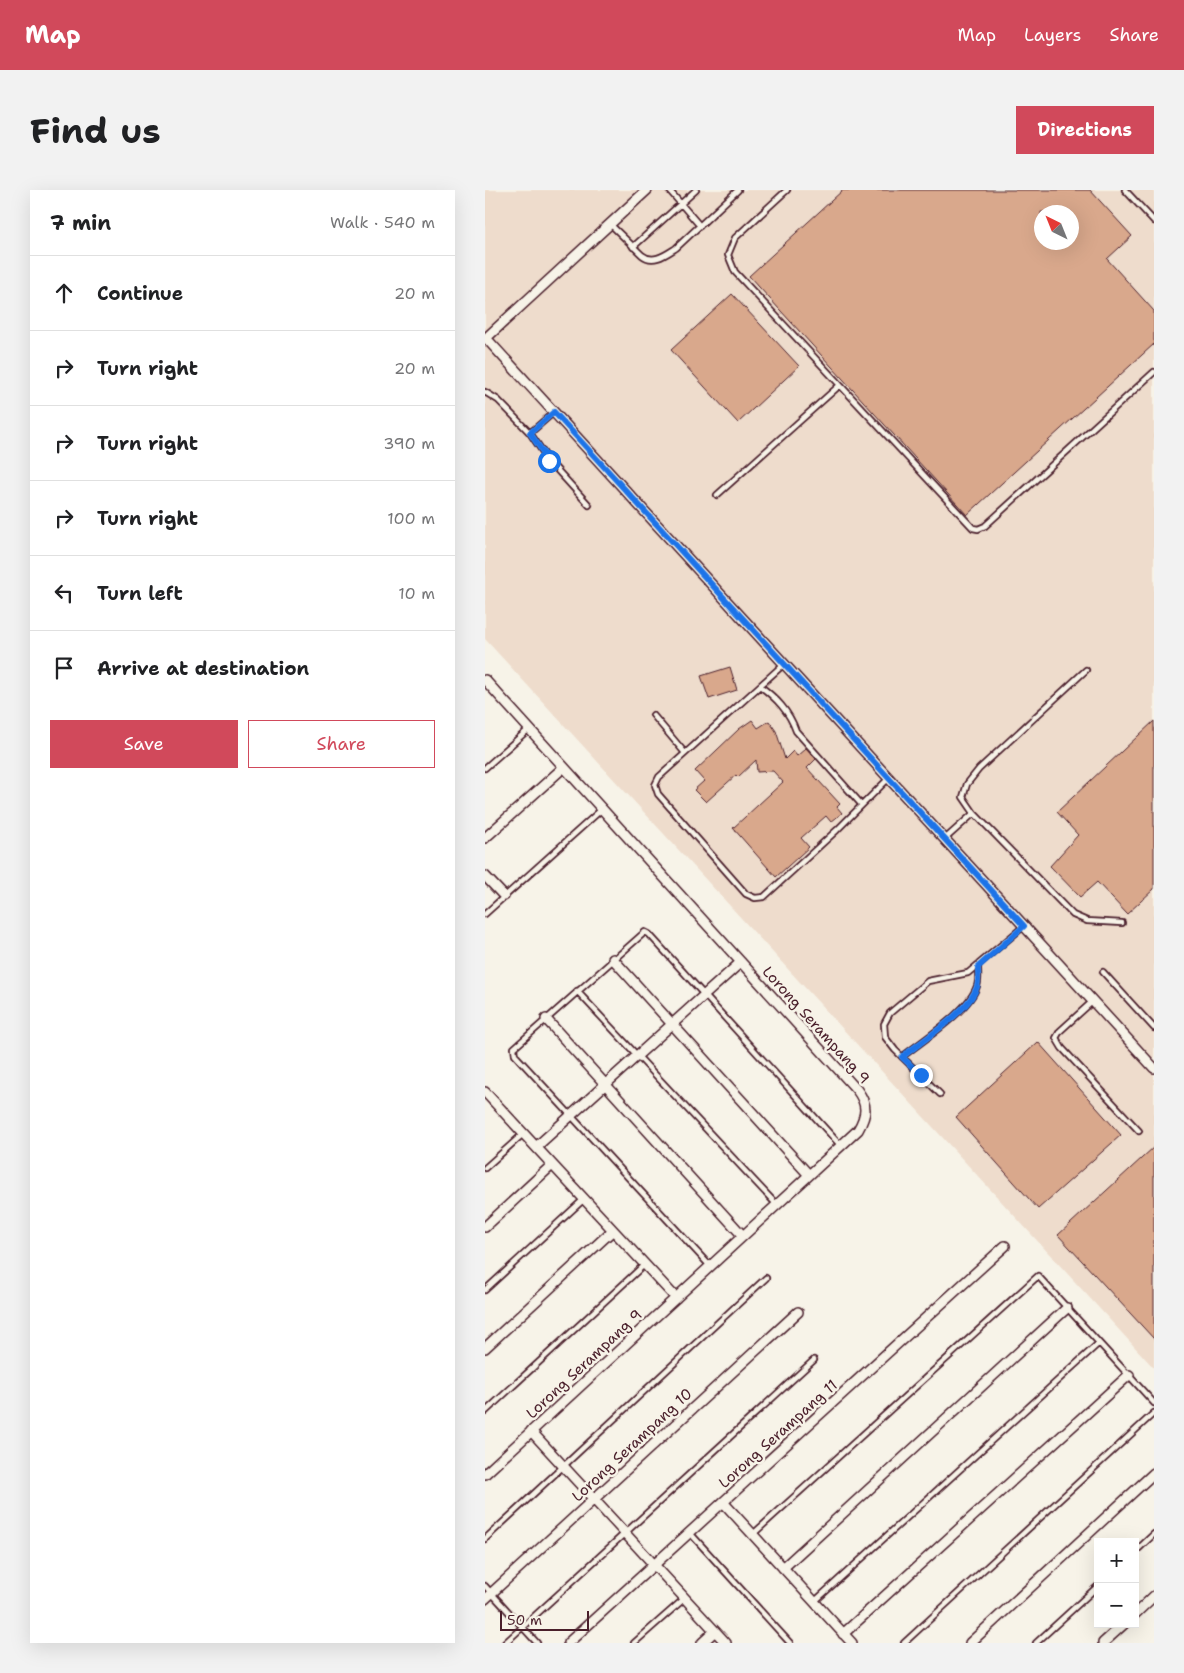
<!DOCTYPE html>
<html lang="en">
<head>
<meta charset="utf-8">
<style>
	body { margin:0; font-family:"Shantell Sans",sans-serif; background:#f2f2f2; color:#202124 }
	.controls { position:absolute; right:15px; bottom:15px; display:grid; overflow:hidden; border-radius:0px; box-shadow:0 5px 20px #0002 }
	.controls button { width:45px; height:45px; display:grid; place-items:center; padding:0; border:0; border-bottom:1px solid #e0e0e0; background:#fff; color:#202124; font:25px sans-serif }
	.compass { position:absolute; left:549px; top:15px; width:45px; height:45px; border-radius:50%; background:#fff; box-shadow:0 5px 20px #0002; rotate:317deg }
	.scale { position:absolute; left:15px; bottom:12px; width:89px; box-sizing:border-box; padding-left:5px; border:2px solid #4a1f2b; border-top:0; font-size:14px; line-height:18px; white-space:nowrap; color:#4a1f2b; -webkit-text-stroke:4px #f7f3e8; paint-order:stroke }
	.stop { position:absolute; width:15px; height:15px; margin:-11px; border:4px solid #1a73e8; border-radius:50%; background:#fff }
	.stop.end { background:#1a73e8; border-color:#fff; box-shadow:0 1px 5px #0008 }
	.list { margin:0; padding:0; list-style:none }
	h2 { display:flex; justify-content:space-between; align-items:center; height:65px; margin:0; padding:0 20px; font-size:21px }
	h2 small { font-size:16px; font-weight:400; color:#757577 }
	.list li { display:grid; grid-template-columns:32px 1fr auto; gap:15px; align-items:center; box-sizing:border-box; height:75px; padding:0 20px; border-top:1px solid #e0e0e0 }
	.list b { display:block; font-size:19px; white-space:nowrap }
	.list em { font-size:16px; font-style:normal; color:#757577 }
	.actions { display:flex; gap:10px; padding:15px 20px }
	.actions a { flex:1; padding:11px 0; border:1px solid #d1495b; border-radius:0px; text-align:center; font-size:18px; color:#d1495b }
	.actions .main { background:#d1495b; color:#fff }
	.icon { flex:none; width:28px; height:28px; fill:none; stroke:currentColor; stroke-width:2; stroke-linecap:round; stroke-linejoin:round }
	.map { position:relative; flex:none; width:669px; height:1453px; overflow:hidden; border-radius:0px }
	header { display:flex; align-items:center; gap:30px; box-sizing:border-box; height:70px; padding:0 25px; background:#d1495b; color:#fff }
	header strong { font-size:24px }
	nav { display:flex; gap:28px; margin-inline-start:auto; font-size:18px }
	.intro { display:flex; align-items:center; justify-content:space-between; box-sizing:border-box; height:120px; padding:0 30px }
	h1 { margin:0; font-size:35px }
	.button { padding:12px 22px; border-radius:0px; background:#d1495b; color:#fff; font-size:18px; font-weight:700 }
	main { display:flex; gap:30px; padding:0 30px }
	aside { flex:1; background:#fff; border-radius:0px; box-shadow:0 5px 20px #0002 }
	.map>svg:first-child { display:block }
	.built { fill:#eedccc; fill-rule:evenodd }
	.building { fill:#d9a88c; stroke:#4a1f2b; fill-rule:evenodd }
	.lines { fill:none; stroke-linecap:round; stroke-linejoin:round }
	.service-casing { stroke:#4a1f2b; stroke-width:8 }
	.minor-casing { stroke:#4a1f2b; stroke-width:12 }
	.service { stroke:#f7f3e8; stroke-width:4.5 }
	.minor { stroke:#f7f3e8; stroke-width:9 }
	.route { stroke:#1a73e8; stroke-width:6 }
	.labels { text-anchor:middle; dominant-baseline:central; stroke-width:5; stroke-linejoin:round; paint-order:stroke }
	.street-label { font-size:15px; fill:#4a1f2b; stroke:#f7f3e8 }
</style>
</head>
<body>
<header>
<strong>Map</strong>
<nav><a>Map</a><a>Layers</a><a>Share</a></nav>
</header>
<div class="intro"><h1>Find us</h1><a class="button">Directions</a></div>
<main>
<aside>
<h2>7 min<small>Walk · 540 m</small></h2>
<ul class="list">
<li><svg class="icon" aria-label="ahead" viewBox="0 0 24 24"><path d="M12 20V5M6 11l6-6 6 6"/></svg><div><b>Continue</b></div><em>20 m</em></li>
<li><svg class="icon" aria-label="right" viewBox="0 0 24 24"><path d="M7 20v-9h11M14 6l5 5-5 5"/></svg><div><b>Turn right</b></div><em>20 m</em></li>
<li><svg class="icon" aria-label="right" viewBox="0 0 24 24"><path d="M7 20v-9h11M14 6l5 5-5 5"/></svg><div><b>Turn right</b></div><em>390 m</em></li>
<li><svg class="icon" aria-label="right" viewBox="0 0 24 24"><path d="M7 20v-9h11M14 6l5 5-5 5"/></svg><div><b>Turn right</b></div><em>100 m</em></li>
<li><svg class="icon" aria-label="left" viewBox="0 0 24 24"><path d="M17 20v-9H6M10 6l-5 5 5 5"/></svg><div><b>Turn left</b></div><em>10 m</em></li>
<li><svg class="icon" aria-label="arrive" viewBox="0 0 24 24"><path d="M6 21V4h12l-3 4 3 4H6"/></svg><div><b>Arrive at destination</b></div></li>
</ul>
<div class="actions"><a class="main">Save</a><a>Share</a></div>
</aside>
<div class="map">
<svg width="669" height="1453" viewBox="0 0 669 1453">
	<rect width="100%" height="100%" fill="#f7f3e8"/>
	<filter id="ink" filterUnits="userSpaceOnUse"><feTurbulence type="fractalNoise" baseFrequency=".02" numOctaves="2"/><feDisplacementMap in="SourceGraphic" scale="10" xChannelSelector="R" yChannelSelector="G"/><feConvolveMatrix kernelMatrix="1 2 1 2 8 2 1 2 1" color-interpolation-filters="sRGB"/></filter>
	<g filter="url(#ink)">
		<path class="built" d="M0,0h669v1178l-669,-729zM556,22h30v30h-30z"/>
		<path class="building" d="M358,0h247l42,46 -25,23 47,52v33l-187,171 -218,-239zM556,22h30v30h-30z
			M247,104l67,72 -61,57 -67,-73z
			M245,477l7,23 -28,9 -8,-23z
			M267,530l6,8 11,-7 7,10 9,28 8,-8 4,5 9,-8 10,11 -9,9 33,36 -3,3 5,6 -11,9 -5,-6 -25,22 8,9 -33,30 -43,-49 50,-46 -10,-11 -16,1 -1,-12 -18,17 -2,-2 -30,27 -12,-12 10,-9 -9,-10 44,-42z
			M669,531v168l-27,25 -30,-32 -17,15 -30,-31 28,-31 -21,-23z
			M553,852l83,93 -83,74 -82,-92z
			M669,957v192l-96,-104z"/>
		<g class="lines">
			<g class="service-casing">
				<path id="service" d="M184,0l31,36
					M302,0l-52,48 -7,17 7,17 238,256 5,1 7,-3 169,-154
					M640,0l29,31
					M125,34l32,31c11,9 23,0 34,-7l62,-58
					M148,57l63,-57
					M0,202l13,8 32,33 24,-21
					M45,243l19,28 40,44
					M232,305l123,-110
					M299,474l-125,113 -4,8 3,9 88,100 9,4 9,-1 73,-67 52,-52
					M275,496c16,12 29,25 36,45l65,73
					M168,525l32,38
					M0,578l44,-39
					M489,623l-11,-16 4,-13 12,-15 107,-99
					M460,649l29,-26 99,102 14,6 35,2
					M0,724l116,-104
					M618,782l51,56
					M92,801l200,214
					M608,811l-33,30 -4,7 6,10 77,83
					M417,867c21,-17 67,-46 75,-71 2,-5 1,-13 1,-19
					M455,904l-45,-44 -10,-13 -1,-13 6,-11 38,-32 40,-8 56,-47
					M0,978l38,-34
					M225,1076l-195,-211 -1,-7 131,-116 4,2 192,212
					M0,1100l98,-90
					M0,1222l159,-147
					M205,1343l100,110
					M267,1345l286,-259 116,127
					M0,1349l281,-261
					M650,1362l19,-18
					M0,1396l52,57
					M329,1412l285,-259
					M20,1453l309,-283
					M149,1453l51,-45
					M419,1453l250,-230
					M551,1453l62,-57"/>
			</g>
			<g class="minor-casing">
				<path id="minor" d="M1,148l668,730
					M0,149l162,-149
					M0,490l372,410c11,15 10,24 1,40l-373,344
					M0,648l79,-71
					M0,686l19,20
					M128,769l196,216
					M61,829l197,217
					M0,902l191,206
					M51,957l205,-185
					M0,1037l67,-62
					M0,1158l127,-117
					M46,1241l195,212
					M238,1312l129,141
					M298,1378l284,-260
					M0,1409l313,-287
					M650,1424l19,-18
					M358,1444l286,-259
					M83,1453l437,-397
					M217,1453l13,-12
					M485,1453l184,-170
					M618,1453l21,-19"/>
			</g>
			<use href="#service" class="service"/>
			<use href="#minor" class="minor"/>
		</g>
	</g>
	<g class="lines" filter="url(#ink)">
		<path class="route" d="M64,271l-19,-28 24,-21 470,514 -46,41c0,6 1,14 -1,20 -8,24 -54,53 -75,70l19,18"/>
	</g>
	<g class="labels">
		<g class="street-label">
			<text transform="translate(331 835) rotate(48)">Lorong Serampang 9</text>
			<text transform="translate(99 1174) rotate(-43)">Lorong Serampang 9</text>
			<text transform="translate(293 1244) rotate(-42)">Lorong Serampang 11</text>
			<text transform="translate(147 1255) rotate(-43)">Lorong Serampang 10</text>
		</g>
	</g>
</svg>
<div class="controls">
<button>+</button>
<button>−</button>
</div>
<svg class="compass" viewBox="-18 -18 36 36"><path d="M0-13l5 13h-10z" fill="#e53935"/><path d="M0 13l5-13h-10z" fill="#757577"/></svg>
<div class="scale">50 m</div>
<div class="stop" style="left:64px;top:271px"></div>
<div class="stop end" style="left:436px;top:885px"></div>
</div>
</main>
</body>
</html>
